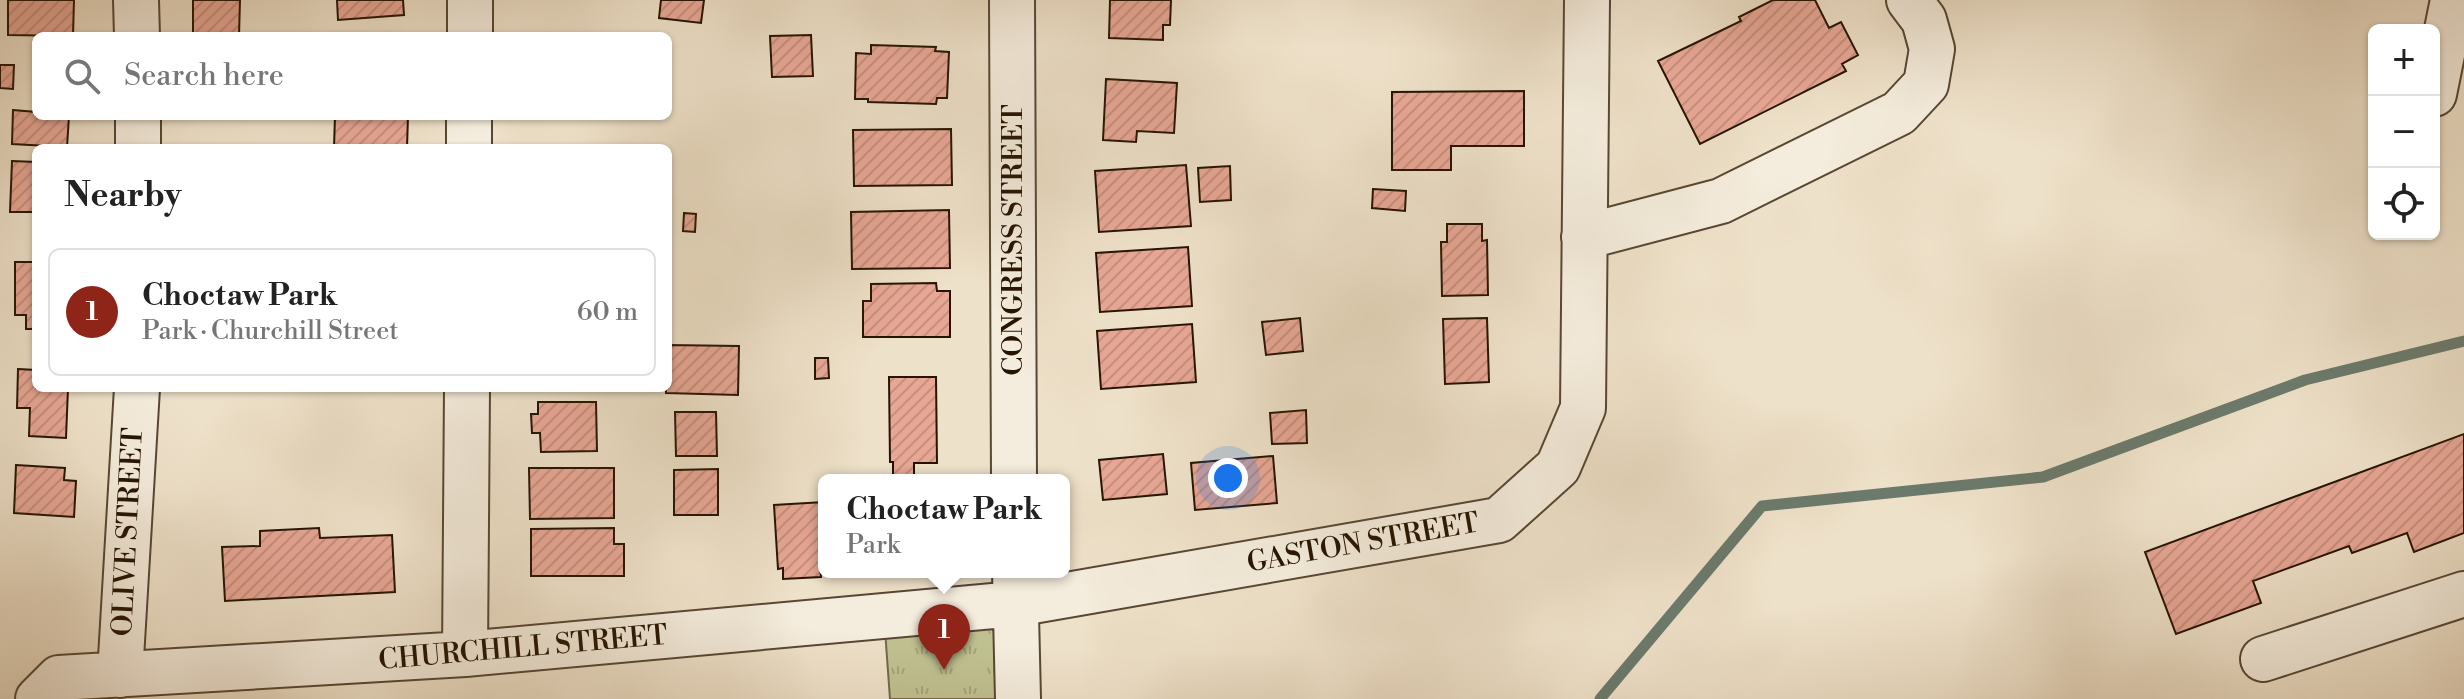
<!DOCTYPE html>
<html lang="en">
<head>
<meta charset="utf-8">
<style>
	body { margin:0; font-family:"Libre Bodoni",serif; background:#f6f6f6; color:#222 }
	.controls { position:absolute; right:24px; top:24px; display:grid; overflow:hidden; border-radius:12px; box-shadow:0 2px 6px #0004 }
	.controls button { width:72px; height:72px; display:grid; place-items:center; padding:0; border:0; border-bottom:2px solid #e0e0e0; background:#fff; color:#222; font:40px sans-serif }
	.you { position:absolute; left:1228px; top:478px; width:28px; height:28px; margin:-20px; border:6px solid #fff; border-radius:50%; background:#1a73e8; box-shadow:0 0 0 12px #1a73e833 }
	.badge { display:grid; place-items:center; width:52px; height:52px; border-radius:50%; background:#8f2418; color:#fff; font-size:26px; font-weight:700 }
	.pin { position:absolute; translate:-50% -66px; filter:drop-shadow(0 2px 4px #0008) }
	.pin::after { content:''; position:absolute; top:42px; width:28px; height:24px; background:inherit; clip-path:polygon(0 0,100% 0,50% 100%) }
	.popup { position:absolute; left:818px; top:474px; width:252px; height:104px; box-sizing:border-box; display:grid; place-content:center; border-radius:12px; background:#fff; filter:drop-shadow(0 2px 6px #0005); font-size:26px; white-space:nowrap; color:#767676 }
	.popup b { font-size:30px; color:#222 }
	.popup::after { content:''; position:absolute; left:50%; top:100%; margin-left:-16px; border:16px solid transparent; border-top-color:#fff }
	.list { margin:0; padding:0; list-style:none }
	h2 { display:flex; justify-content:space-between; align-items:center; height:104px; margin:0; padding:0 32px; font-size:34px }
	h2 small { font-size:26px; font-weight:400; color:#767676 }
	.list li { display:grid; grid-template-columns:52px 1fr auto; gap:24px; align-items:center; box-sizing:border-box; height:128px; margin:0 16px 16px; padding:0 16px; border:2px solid #e0e0e0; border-radius:12px }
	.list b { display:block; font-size:30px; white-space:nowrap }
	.list p { margin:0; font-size:26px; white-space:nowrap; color:#767676 }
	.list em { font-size:26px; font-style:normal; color:#767676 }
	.icon { flex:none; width:44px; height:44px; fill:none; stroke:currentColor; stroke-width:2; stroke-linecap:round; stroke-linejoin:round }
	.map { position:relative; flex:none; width:2464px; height:699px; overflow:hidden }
	.search { position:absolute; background:#fff; box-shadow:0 2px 6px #0004; left:32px; top:32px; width:640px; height:88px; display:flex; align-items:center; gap:20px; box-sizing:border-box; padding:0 28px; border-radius:12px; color:#767676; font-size:30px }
	.panel { position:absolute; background:#fff; box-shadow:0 2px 6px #0004; left:32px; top:144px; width:640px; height:248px; border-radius:12px }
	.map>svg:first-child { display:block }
	.grass { fill:url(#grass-tufts); stroke:#736a49; stroke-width:2 }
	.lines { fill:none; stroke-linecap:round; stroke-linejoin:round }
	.stream { stroke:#6b7a6c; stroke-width:11 }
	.building { fill:url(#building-hatch); stroke:#261401; stroke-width:2 }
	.minor-casing { stroke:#584733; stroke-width:48 }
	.minor { stroke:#f4ecdc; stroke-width:44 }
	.labels { text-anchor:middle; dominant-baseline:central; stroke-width:8; stroke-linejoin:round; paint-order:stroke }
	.street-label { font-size:28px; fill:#261401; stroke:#f4ecdc }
</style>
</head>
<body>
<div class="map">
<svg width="2464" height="699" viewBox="0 0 2464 699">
	<defs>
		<pattern id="grass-tufts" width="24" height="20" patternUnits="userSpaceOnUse" patternTransform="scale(2)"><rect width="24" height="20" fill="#c0c191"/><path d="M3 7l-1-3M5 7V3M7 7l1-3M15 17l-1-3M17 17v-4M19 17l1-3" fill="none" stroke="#a5a57b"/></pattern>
		<pattern id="building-hatch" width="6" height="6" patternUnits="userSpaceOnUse" patternTransform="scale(2)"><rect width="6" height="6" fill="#e8a795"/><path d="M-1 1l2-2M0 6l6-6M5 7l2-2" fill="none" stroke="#c78f7f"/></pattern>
	</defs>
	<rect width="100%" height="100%" fill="#eee1c9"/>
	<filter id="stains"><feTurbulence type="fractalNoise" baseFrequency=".0025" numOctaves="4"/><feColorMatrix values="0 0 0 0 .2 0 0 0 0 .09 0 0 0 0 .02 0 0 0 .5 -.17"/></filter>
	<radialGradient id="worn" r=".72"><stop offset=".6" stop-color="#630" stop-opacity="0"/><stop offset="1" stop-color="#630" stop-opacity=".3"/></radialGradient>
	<path class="grass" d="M986,621l15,20 -1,58h-110l-5,-69z"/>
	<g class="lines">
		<path class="stream" d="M1600,699l162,-193 281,-29 262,-97 159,-39"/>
	</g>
	<path class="building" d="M8,0h66l-1,36 -65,-1z
		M193,0h47l-1,36h-46z
		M337,0h66l1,15 -66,5z
		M661,0h43l-3,23 -42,-5z
		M1110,0h61l-1,25h-7v15l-54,-2z
		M1773,0h42l14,28 12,-6 17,33 -16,9 4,7 -146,73 -42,-83 83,-40 -2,-4z
		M811,35l2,41 -41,1 -2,-41z
		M871,45l65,2 -1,4 14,1 -2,46h-10l-1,6 -68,-2v-3h-13l1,-46 15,1z
		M0,65h14l-1,24 -13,-1z
		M1106,79l71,4 -3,50 -37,-2 -1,11 -33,-2z
		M1524,91v55h-73v24h-59v-78z
		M13,110l23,2v4h33l-2,31 -55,-3z
		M335,116h73l-1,32h-73z
		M951,129l1,56 -98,1 -1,-56z
		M12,161l24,1v50h-26z
		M1186,165l5,61 -92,6 -4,-61z
		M1230,166l1,34 -31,2 -2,-34z
		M1373,189l33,2 -1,20 -33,-3z
		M949,210l1,58 -98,1 -1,-57z
		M684,213l12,1 -1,18 -12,-1z
		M1447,224h35v17l5,-1 1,55 -46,1 -1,-54h6z
		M1188,247l4,59 -92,6 -4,-59z
		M15,262h21v67h-10v-14h-11z
		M936,283l1,8h13v46h-87v-36h8v-17z
		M1300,318l3,33 -37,4 -4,-33z
		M1487,318l2,64 -44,2 -2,-65z
		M1192,324l4,58 -95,7 -4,-58z
		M668,345l71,1 -1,49 -72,-2v-5h2z
		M815,358h13l1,20 -14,1z
		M18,369l18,1v18h32l-2,50 -37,-2 1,-28h-13z
		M889,377h47l1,86h-23v16h-21v-17h-3z
		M538,402h58l1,49 -56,1 -1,-19h-8l-1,-19h7z
		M1306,410l1,33 -35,1 -2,-31z
		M675,412h41l1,44h-41z
		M2464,434v99l-50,19 -7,-19 -55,20 -3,-7 -96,35 8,22 -85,31 -31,-82z
		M1163,454l4,40 -64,6 -4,-40z
		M1273,456l4,47 -82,7 -4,-47z
		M16,465l49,3 -1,12 12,1 -2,36 -60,-4z
		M529,468h85v50l-84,1z
		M718,469v46h-44v-45z
		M824,502v64l-4,1 1,10 -38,2v-11l-5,1 -4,-64z
		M319,528l1,10 72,-3 3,57 -170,9 -3,-54 38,-1v-15z
		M614,528v16h10v32h-93v-47z"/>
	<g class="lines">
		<g class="minor-casing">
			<path id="minor" d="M136,0l1,36
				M1012,0l2,480
				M470,36v-36
				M2434,94l19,-94
				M138,116v32
				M469,148v-32
				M1584,237l137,-36 178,-88 27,-29 6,-35 -8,-29 -15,-20
				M1015,572l3,127
				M465,654l2,-266
				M2263,659l201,-65
				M120,675l17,-287
				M38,699l21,-21 406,-24 550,-50 484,-84 59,-53 25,-59 4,-408"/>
		</g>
		<use href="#minor" class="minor"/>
	</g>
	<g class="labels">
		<g class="street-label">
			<text transform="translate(1013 240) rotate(-90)">CONGRESS STREET</text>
			<text transform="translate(128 532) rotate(-87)">OLIVE STREET</text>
			<text transform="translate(1363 543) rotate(-10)">GASTON STREET</text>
			<text transform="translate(523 648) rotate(-5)">CHURCHILL STREET</text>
		</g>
	</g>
	<rect width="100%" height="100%" filter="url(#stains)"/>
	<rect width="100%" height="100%" fill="url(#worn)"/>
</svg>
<div class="controls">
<button>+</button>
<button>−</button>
<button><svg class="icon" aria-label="locate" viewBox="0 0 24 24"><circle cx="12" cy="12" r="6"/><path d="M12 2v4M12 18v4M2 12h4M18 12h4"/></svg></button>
</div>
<div class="you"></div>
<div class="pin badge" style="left:944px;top:670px">1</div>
<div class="popup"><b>Choctaw Park</b>Park</div>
<div class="search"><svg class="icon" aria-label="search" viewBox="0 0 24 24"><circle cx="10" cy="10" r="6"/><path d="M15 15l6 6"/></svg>Search here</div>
<section class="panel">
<h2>Nearby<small></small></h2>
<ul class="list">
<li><span class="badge">1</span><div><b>Choctaw Park</b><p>Park · Churchill Street</p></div><em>60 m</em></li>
</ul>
</section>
</div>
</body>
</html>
